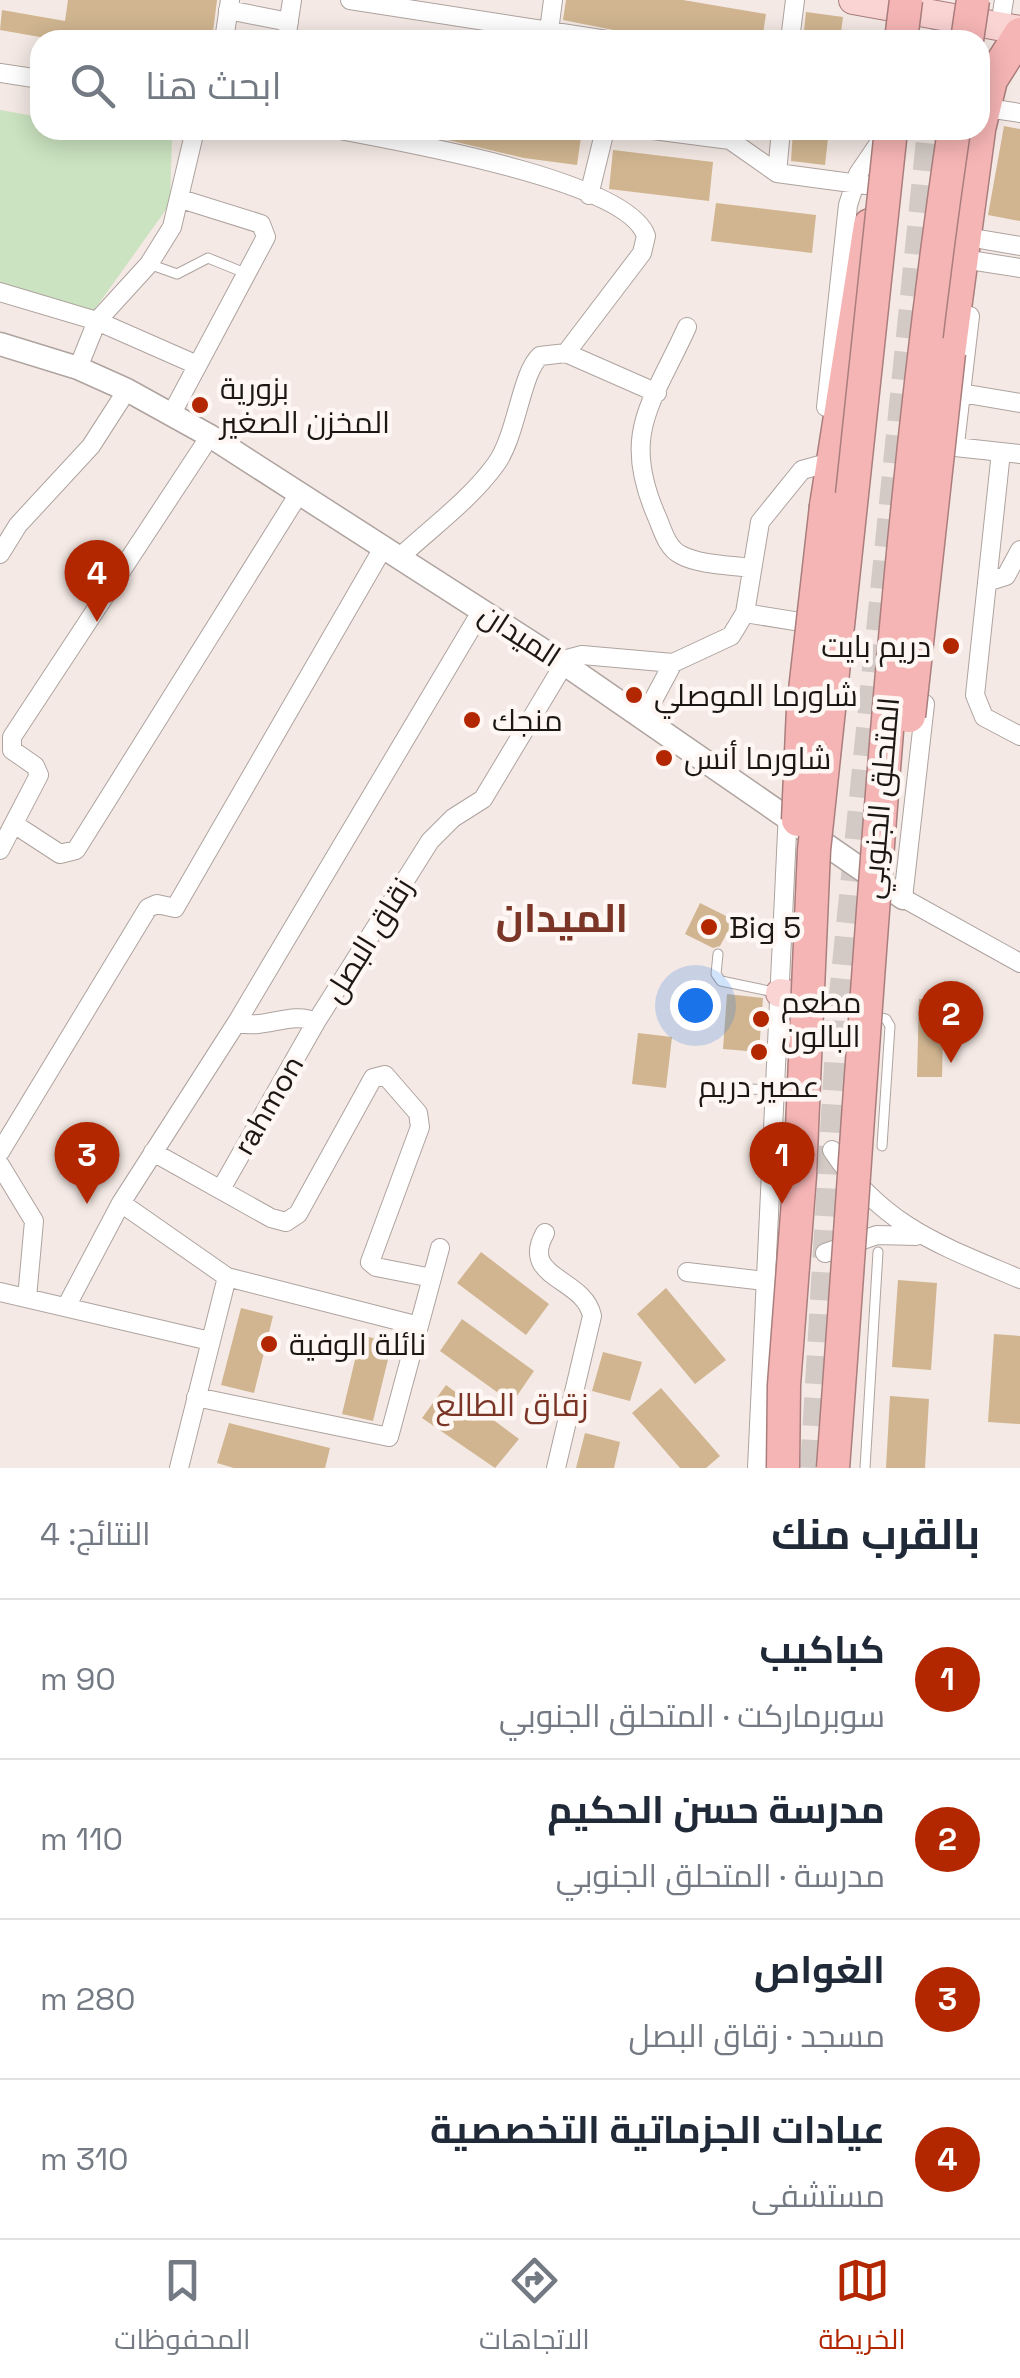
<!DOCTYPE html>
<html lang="ar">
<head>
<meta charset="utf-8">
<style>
	body { margin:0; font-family:"Space Grotesk",Cairo,sans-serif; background:#f2f2f3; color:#1f2937; direction:rtl }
	.you { position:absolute; left:695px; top:1005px; width:35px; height:35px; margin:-25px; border:8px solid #fff; border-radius:50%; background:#1a73e8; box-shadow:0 0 0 15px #1a73e833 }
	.badge { display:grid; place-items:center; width:65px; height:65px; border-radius:50%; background:#b22600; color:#fff; font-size:32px; font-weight:700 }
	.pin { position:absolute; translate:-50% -82px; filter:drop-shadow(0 2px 5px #0008) }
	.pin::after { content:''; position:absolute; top:52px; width:35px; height:30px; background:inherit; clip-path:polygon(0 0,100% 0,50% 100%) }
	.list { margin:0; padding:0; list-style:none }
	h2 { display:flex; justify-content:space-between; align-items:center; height:130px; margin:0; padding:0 40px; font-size:42px }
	h2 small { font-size:32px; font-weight:400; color:#747a83 }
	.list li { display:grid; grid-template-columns:65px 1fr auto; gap:30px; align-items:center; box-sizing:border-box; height:160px; padding:0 40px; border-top:2px solid #e0e1e3 }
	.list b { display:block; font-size:38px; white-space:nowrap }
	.list p { margin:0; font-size:32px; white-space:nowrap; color:#747a83 }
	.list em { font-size:32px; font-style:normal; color:#747a83 }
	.icon { flex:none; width:55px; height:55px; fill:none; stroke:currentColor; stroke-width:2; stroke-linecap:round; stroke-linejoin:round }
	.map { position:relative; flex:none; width:1020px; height:1468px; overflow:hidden; direction:ltr }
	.search { position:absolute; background:#fff; box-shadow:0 5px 25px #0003; left:30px; right:30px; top:30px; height:110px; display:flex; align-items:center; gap:25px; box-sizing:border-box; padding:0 35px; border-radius:30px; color:#747a83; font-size:38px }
	.sheet { height:770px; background:#fff }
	nav { display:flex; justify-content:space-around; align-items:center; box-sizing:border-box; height:140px; border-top:2px solid #e0e1e3; background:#fff; font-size:28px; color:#747a83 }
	nav a { display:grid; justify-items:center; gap:5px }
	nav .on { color:#b22600 }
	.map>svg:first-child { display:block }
	.green { fill:#cbe3c0 }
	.building { fill:#d0b590 }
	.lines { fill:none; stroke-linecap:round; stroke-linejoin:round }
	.primary-tunnel { stroke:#d3cac5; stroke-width:28; stroke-dasharray:28 14; stroke-linecap:butt }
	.service-casing { stroke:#aea39f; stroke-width:11 }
	.minor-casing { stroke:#aea39f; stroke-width:20 }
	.tertiary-casing { stroke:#aea39f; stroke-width:25 }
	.primary-casing { stroke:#a97e7d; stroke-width:30 }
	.motorway-casing { stroke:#a97e7d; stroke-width:35 }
	.service { stroke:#fff; stroke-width:9 }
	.minor { stroke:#fff; stroke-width:18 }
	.tertiary { stroke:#fff; stroke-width:22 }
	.primary { stroke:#fad3d3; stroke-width:28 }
	.motorway { stroke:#f6b5b5; stroke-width:32 }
	.motorway-bridge-casing { stroke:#a97e7d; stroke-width:35; stroke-linecap:butt }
	.motorway-bridge { stroke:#f6b5b5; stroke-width:32 }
	.poi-dot { fill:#b22600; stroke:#fef7f4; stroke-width:4 }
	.labels { text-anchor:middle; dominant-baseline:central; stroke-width:9; stroke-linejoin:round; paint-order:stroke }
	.poi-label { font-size:30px; fill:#1b1715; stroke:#fef7f4; text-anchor:start }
	.street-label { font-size:30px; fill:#1b1715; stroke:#fef7f4 }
	.neighbourhood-label { font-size:32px; fill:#7a3526; stroke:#fef7f4 }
	.district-label { font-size:40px; font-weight:bold; fill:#7a3526; stroke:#fef7f4 }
</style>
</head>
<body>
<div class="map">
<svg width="1020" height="1468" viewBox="0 0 1020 1468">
	<rect width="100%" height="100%" fill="#f4e9e4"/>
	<path class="green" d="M0,110l40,7v13h81l51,8 -2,66 -78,109 -92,-25z"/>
	<path class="building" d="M68,0h149l-5,40h-155l-57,-10 2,-20 63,11z
		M566,0h117l83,14 -4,26h-98l-101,-20z
		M806,12l37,5 -3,23h-37z
		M1004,126l16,3v92l-32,-6z
		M406,130h176l-5,35 -53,-7z
		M793,130h36l-4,35 -34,-4z
		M613,150l100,12 -4,39 -100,-12z
		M716,203l100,12 -4,38 -101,-12z
		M700,903l34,17 -14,26 -7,2 -28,-14z
		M727,994l36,4 -4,54 -36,-3z
		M919,999l25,1 -2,77h-25z
		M638,1033l34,4 -6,51 -34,-4z
		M481,1252l68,52 -23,31 -69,-52z
		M898,1280l39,3 -6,87 -39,-3z
		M666,1288l60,72 -31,24 -58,-70z
		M241,1308l32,8 -19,77 -33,-8z
		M462,1319l72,52 -22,32 -72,-52z
		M994,1334l26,2v88l-32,-2z
		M361,1335l31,8 -19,78 -31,-7z
		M603,1352l39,10 -12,39 -38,-10z
		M446,1385l73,54 -24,29 -73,-50z
		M661,1388l59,68 -14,12h-26l-48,-55z
		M890,1396l39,3 -4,69h-39z
		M229,1423l101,25 -5,20h-91l-17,-5z
		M585,1433l35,9 -6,26h-38z"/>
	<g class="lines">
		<path class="primary-tunnel" d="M943,40l6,-40
			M814,1468l27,-454 90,-884"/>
		<g class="service-casing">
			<path id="service" d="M149,264l28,10 31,-16 37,15
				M718,954l-2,20 5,7 53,11
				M874,1016l12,3 4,7 -8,120
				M718,1088l57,2
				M865,1468l13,-216"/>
		</g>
		<g class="minor-casing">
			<path id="minor" d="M350,0l257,40
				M228,10l61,12
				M1000,26l4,-26
				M549,31l4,-31
				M224,40l6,-40
				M286,40l6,-40
				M790,40l5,-40
				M0,73l40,6
				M994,109l26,4
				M340,130c57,11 288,50 306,106l-4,17 -76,100
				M653,130l77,10 47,33 89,12
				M777,173l4,-43
				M589,195l16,-65
				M979,239l41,7
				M976,261l44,7
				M0,292l97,29 100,44
				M687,327c-35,77 -67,106 -30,190 6,14 10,31 24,38 19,10 49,10 69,13
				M78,368l19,-47 52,-57 23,-37 23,-97
				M961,393l59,10
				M826,407l22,-202 10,-31 27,-40
				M171,415l95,-178 -5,-13 -80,-25
				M955,444l15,-128
				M955,447l65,7
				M1001,452l-26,243 9,22 36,19
				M0,554l18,-29 73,-79 36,-56
				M400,557c31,-29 71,-58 96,-93 21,-29 25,-91 44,-108l26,-3 91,40
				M987,582l19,-6 14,-26
				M745,613l74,12
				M925,704l-22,194 117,65
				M643,719l30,-56
				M14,824l46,30 16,-4 222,-355
				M0,850l39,-75 -4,-9 -23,-16v-13l198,-301
				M237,1022c26,9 54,-12 79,0
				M832,1150c50,76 108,95 188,129
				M0,1152l148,-244 9,-4 18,4 208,-360
				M153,1152l118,66 15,4 12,-8 75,-136 12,-3 33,38 2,14 -50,135 6,5 56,11
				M0,1165l34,56 -7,77
				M221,1189l95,-167 114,-181 23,-23 30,-19 84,-140 15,-4 91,8 58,-27 14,-23 15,-91 42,-52 18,-5
				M121,1203l106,74 192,49
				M545,1233c-26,46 39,44 47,83l-36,152
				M825,1253l52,-18 39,1
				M687,1272l78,9
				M0,1292l210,49
				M66,1307l55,-104 116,-181 245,-412
				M196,1397l193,40 51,-189
				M179,1468l48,-191
				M757,1468l31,-657"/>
		</g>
		<g class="tertiary-casing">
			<path id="tertiary" d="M0,344l78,24 49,22 83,46 353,227 340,235"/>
		</g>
		<g class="primary-casing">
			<path id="primary" d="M853,0l167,30
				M780,993l21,3"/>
		</g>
		<g class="motorway-casing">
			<path id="motorway" d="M980,125l11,-45 29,-46
				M949,353l30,-223
				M826,506l44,-281"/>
		</g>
		<use href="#service" class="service"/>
		<use href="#minor" class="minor"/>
		<use href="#tertiary" class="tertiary"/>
		<use href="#primary" class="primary"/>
		<use href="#motorway" class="motorway"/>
		<g class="motorway-bridge-casing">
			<path id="motorway-bridge" d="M901,40l5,-40
				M967,40l6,-40
				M909,716l40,-363
				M798,820l5,-112 23,-202
				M783,1468l1,-83 16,-210 14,-325 77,-720
				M833,1468c34,-447 55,-894 121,-1338"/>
		</g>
		<use href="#motorway-bridge" class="motorway-bridge"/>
	</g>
	<g class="poi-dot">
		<circle cx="200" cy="405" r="10"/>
		<circle cx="951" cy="646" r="10"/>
		<circle cx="634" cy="695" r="10"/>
		<circle cx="472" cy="720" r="10"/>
		<circle cx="664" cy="758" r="10"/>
		<circle cx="709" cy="927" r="10"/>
		<circle cx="761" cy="1019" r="10"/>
		<circle cx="759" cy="1052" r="10"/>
		<circle cx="269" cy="1344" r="10"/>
	</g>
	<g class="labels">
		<g class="poi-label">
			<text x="220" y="388">بزورية<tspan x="220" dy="34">المخزن الصغير</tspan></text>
			<text x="931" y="646" text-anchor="end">دريم بايت</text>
			<text x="654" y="695">شاورما الموصلي</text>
			<text x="492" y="720">منجك</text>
			<text x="684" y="758">شاورما أنس</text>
			<text x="729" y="927">Big 5</text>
			<text x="781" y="1002">مطعم<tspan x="781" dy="34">البالون</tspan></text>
			<text x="759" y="1086" text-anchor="middle">عصير دريم</text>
			<text x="289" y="1344">نائلة الوفية</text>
		</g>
		<g class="street-label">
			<text transform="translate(520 635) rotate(33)">الميدان</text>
			<text transform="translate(880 798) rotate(-85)">المتحلق الجنوبي</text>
			<text transform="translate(368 940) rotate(-58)">زقاق البصل</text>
			<text transform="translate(268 1105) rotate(-60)">rahmon</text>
		</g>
		<g class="neighbourhood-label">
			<text x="512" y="1405">زقاق الطالع</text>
		</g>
		<g class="district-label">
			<text x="562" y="918">الميدان</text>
		</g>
	</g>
</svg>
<div class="you"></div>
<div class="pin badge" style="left:782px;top:1204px">1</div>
<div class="pin badge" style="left:951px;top:1063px">2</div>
<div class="pin badge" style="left:87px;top:1204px">3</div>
<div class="pin badge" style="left:97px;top:622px">4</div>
<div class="search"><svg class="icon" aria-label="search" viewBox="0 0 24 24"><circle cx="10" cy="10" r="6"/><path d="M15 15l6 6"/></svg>ابحث هنا</div>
</div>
<section class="sheet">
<h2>بالقرب منك<small>النتائج: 4</small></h2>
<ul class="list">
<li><span class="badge">1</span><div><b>كباكيب</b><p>سوبرماركت · المتحلق الجنوبي</p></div><em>90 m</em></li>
<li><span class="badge">2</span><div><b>مدرسة حسن الحكيم</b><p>مدرسة · المتحلق الجنوبي</p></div><em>110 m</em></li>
<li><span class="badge">3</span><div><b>الغواص</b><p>مسجد · زقاق البصل</p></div><em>280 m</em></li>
<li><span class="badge">4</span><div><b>عيادات الجزماتية التخصصية</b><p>مستشفى</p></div><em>310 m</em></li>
</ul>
</section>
<nav>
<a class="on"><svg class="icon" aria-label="map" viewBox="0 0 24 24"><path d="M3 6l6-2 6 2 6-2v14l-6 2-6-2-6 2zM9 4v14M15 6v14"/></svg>الخريطة</a>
<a><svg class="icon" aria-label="directions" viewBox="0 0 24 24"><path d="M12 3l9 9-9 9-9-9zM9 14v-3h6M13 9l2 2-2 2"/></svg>الاتجاهات</a>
<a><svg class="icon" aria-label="saved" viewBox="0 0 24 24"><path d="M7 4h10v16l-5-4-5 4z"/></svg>المحفوظات</a>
</nav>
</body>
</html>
